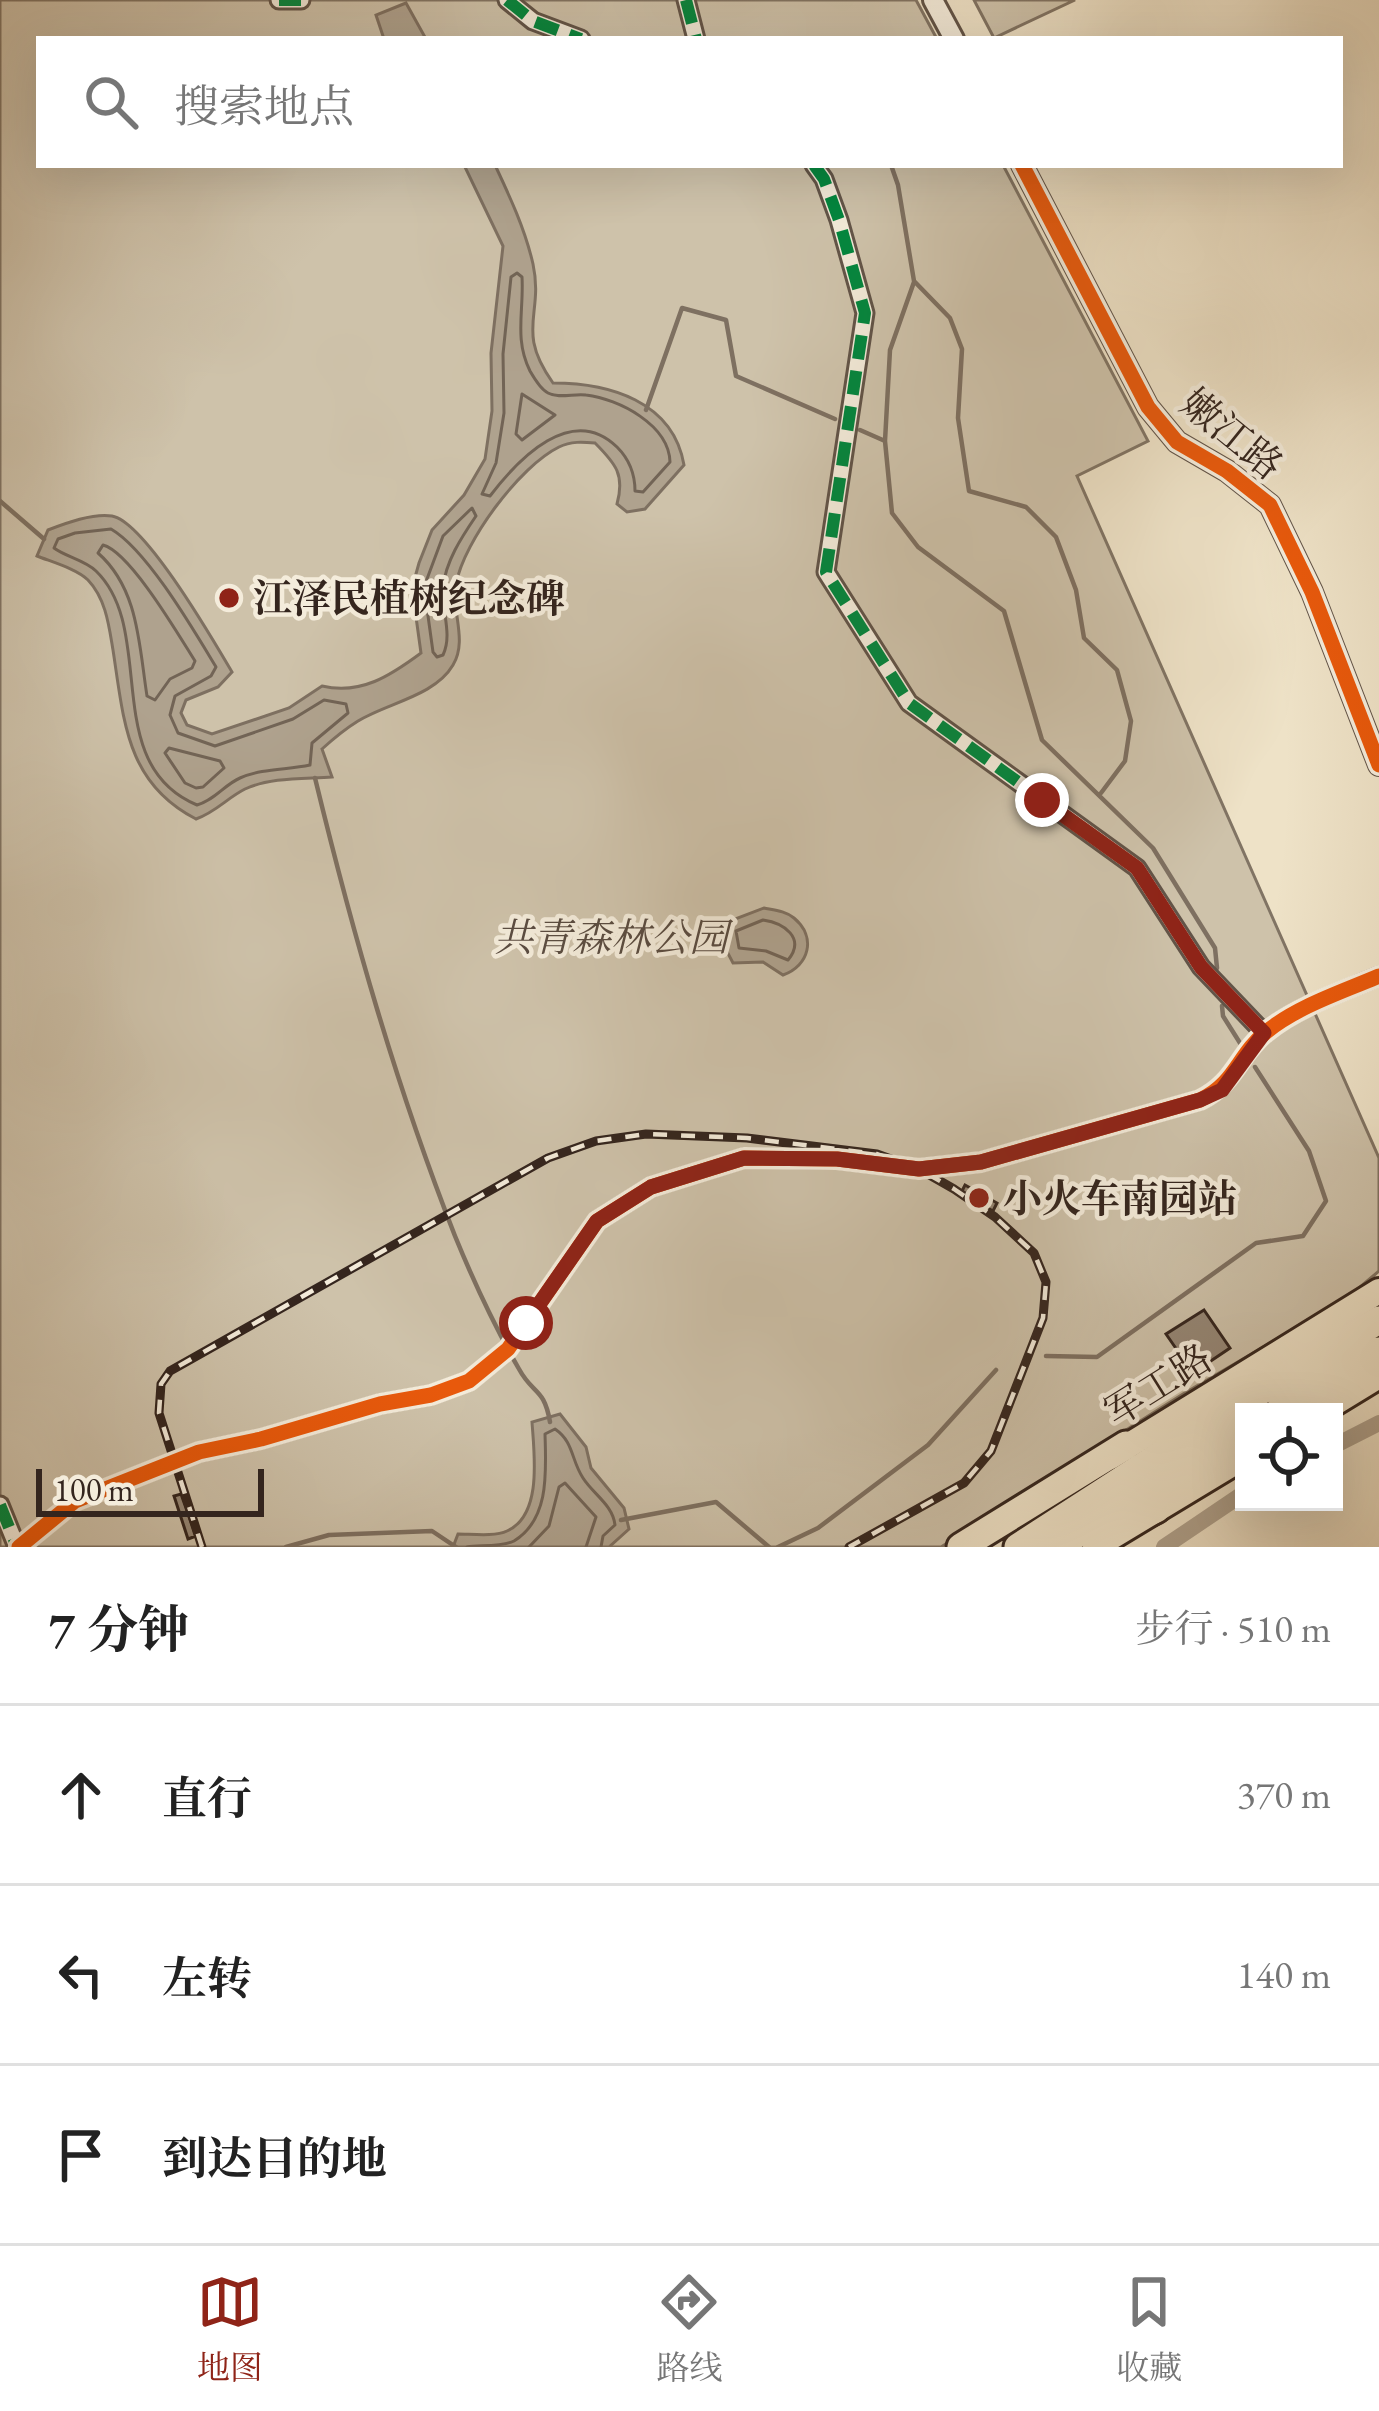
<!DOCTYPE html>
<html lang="zh">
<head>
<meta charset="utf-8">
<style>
	body { margin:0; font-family:"EB Garamond","Noto Serif SC",serif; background:#f6f6f6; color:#222 }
	.controls { position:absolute; right:36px; bottom:36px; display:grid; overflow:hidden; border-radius:0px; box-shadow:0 12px 48px #0002 }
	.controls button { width:108px; height:108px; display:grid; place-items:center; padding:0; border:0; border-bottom:3px solid #e0e0e0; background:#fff; color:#222; font:60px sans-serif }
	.scale { position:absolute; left:36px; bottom:30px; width:228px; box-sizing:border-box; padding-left:12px; border:6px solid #34251e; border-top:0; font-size:33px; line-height:42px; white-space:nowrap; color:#34251e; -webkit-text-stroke:9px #f4ecdb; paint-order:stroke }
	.stop { position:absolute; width:36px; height:36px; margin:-27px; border:9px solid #8f2418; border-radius:50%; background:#fff }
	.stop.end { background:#8f2418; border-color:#fff; box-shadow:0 3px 12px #0008 }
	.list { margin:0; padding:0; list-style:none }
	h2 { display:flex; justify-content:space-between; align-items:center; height:156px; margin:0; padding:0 48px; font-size:51px }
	h2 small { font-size:39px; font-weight:400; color:#767676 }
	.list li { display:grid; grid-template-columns:78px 1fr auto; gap:36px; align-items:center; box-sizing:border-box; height:180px; padding:0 48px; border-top:3px solid #e0e0e0 }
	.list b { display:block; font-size:45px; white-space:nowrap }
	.list em { font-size:39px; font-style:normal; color:#767676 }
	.icon { flex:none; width:66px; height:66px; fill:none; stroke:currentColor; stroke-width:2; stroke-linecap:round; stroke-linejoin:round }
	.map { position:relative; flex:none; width:1379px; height:1547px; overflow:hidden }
	.search { position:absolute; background:#fff; box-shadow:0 12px 48px #0002; left:36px; right:36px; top:36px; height:132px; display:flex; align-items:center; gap:30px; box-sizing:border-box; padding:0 42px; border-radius:0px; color:#767676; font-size:45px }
	.sheet { height:696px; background:#fff }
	nav { display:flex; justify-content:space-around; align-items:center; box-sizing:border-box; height:168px; border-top:3px solid #e0e0e0; background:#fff; font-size:33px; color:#767676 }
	nav a { display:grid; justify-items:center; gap:6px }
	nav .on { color:#8f2418 }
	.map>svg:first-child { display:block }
	.green { fill:#cec2aa; stroke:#817464; stroke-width:3 }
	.water { fill:#afa28e; stroke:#7e7061; stroke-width:3 }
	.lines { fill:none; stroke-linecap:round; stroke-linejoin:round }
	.shore { stroke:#726456; stroke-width:3 }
	.stream { stroke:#7e7061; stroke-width:4.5 }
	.canal { stroke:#afa28e; stroke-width:16 }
	.building { fill:#958776; stroke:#34251e; stroke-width:3 }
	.minor-casing { stroke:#625448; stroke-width:21 }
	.tertiary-casing { stroke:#625448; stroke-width:24 }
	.primary-casing { stroke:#34251e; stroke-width:30 }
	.trunk-casing { stroke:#34251e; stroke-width:33 }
	.minor { stroke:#f4ecdb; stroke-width:15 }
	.tertiary { stroke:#f4ecdb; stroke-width:18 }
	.primary { stroke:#eee2c7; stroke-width:24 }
	.trunk { stroke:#eee2c7; stroke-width:27 }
	.rail-casing { stroke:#34251e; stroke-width:9 }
	.rail { stroke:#f4ecdb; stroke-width:4.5; stroke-dasharray:14; stroke-linecap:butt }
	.quiet { stroke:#00873e; stroke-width:12; stroke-dasharray:24 12; stroke-linecap:butt }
	.cycleway-casing { stroke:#f4ecdb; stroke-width:22 }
	.cycleway { stroke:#e8590c; stroke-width:15 }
	.route { stroke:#8f2418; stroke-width:15 }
	.poi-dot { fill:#8f2418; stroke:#f4ecdb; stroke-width:4.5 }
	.labels { text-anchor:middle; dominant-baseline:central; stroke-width:9; stroke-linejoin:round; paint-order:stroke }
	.street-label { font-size:39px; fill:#34251e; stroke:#f4ecdb }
	.poi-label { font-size:39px; font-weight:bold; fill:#34251e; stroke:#f4ecdb; text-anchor:start }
	.park-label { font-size:39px; font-style:italic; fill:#5a4c41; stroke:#f4ecdb }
</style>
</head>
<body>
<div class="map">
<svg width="1379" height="1547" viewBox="0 0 1379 1547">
	<rect width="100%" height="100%" fill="#eee2c7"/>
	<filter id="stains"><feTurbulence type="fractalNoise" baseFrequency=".00167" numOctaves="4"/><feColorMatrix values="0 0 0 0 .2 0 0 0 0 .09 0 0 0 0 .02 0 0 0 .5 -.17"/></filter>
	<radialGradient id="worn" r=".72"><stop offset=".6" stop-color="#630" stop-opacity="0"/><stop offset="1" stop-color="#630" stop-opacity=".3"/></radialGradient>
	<path class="green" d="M0,0h916l21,39h-898v126h964l145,276 -71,35 302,682v113l-32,27 -164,96 -242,153h-941z
		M974,0h101l-81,38z"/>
	<path class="water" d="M406,3l20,36h-42l-8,-24z
		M464,165h31c15,32 30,64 38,99 11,51 -18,66 20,119 56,0 120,18 131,82l-39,44 -18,3 -10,-8c8,-29 -1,-40 -22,-61 -12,-1 -24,-2 -36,4 -39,19 -95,94 -103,137 -5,27 12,56 -3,81 -18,31 -66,38 -95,56 -13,8 -25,18 -36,28l10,28c-28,2 -61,0 -87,12 -18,9 -29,23 -49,30 -70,-36 -72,-98 -83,-169 -4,-24 -7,-51 -25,-70 -11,-11 -36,-18 -51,-24l11,-26c18,-7 45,-17 64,-14 33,6 101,124 120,156l-14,15 -32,13 -5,13 6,12 25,9 77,-26 33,-22c39,9 68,-10 99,-33l-9,-65 7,-25 13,-33 32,-35 21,-36 7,-48 -1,-58 12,-107z
		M764,908c10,2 22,3 30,10 23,19 15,48 -11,57l-20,-13 -30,1 -11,-21v-18z
		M560,1414l26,33 5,21 33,40 5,21 -20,18h-156l5,-13c13,0 37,3 49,-3 36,-16 27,-78 25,-109z"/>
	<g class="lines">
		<path class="shore" d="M517,273l5,4c2,34 -8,62 8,94 4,7 12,19 18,22 11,6 27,0 38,2 33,4 83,30 84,67l-27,30 -8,-1c0,-16 -6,-32 -18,-44 -45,-44 -98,11 -127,49l-8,-2 14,-31 8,-50 -1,-59 8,-77z
			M522,394l33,21 -33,25 -6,-6z
			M472,508l4,8c-15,22 -30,45 -33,71 -2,23 10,47 0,68l-6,2 -4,-5 -9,-65 19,-51z
			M111,529c36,21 82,100 105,138l-5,9 -36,20 -5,19 8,18 37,13 78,-27 31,-19 22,4 2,9 -36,30 -2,22c-23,5 -47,3 -70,13 -16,7 -25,22 -43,27 -98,-41 -39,-174 -101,-234 -11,-11 -30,-14 -42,-23l4,-9 17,-6z
			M103,545c27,7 75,89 92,116l-3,7 -22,11 -15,21 -8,-4c-8,-50 -8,-107 -49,-143z
			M169,748l51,13 4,7 -21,19 -7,1 -11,-5 -20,-30z
			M763,920c21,3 43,18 25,40l-22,-9 -27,-3 -3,-17z
			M467,1547c13,-2 35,0 47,-6 36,-22 32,-70 31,-107l10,-5c19,13 16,31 28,49 10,16 30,27 32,47l-12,11 -2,11
			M529,1547l20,-21 10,-39 6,-4 31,34 -10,30"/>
		<path class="stream" d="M891,165l7,20 16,96 36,37 12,31 -4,69 11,73 57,16 30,30 20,53 8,48 33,32 14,51 -6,40 -24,32
			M646,410l36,-102 44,12 10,56 99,43
			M860,430l25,11 7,72 26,34 86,64 38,129 111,108 62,100 2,20
			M885,441l5,-91 24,-68
			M0,501l44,38
			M315,778c38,156 81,308 140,458 18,44 40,91 64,133 14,26 25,18 31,53
			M1222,1006l1,10 17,27
			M1046,1356l51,1 159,-114 47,-7 23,-35 -17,-50 -54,-84
			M621,1520l95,-18 53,45
			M286,1547l43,-12 103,-4 24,16
			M778,1547l40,-19 110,-83 68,-75"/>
		<path class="canal" d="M1334,1446l45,-23
			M1164,1547l80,-54"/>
	</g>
	<path class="building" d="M965,1185l32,18 -4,8 -32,-18z
		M1204,1310l26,38 -37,25 -27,-39z
		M181,1494l15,42 -8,3 -14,-43z"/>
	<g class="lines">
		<g class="minor-casing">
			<path id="minor" d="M279,0h22
				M507,0l26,21 48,18
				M686,0l10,39
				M814,165l10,14 15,41 26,93 -39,259 83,131 228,165 64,99 63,66
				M0,1505l17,42
				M19,1547l56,-46 124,-49 62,-13 119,-35 51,-9 38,-14 39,-32 89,-128 54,-34 93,-29 93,1 82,10 62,-7 219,-62c36,-17 38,-46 66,-68 32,-26 76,-40 113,-56"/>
		</g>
		<g class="tertiary-casing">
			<path id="tertiary" d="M933,0l21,39
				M1022,165l126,242 29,35 50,29 43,34 42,87 67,173"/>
		</g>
		<g class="primary-casing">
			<path id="primary" d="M1320,1412l59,-36
				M1110,1457l269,-166
				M1095,1547l149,-90"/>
		</g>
		<g class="trunk-casing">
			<path id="trunk" d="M1278,1412l101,-61
				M1110,1530l46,-21
				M961,1547l165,-102
				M1018,1547l221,-143 140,-84
				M1056,1547l188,-115"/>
		</g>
		<use href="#minor" class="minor"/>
		<use href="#tertiary" class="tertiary"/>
		<use href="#primary" class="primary"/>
		<use href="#trunk" class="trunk"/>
		<g class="rail-casing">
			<path id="rail" d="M202,1547l-43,-134 2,-29 9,-13 378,-213 48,-17 50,-7 101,4 130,16 42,15 35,20 41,28 39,36 12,29 -3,36 -52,133 -27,32 -115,64"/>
		</g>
		<use href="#rail" class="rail"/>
		<path class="quiet" d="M279,0h22
			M507,0l26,21 48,18
			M686,0l10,39
			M814,165l10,14 15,41 26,93 -39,259 83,131 228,165 64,99 63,66
			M0,1505l17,42"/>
		<g class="cycleway-casing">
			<path id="cycleway" d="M1022,165l126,242 29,35 50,29 43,34 42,87 67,173
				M19,1547l56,-46 124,-49 62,-13 119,-35 51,-9 38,-14 39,-32 89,-128 54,-34 93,-29 93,1 82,10 62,-7 219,-62c36,-17 38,-46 66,-68 32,-26 76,-40 113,-56"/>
		</g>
		<use href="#cycleway" class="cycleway"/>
	</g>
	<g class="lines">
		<path class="route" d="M526,1323l71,-102 54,-34 93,-29 93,1 82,10 62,-7 219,-62 22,-10 42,-57 -63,-66 -64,-99 -95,-68"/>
	</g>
	<g class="poi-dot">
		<circle cx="229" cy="598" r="12"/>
		<circle cx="979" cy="1198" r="12"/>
	</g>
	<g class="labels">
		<g class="street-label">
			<text transform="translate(1232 434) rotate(39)">嫩江路</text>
			<text transform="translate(1158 1385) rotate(-32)">军工路</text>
		</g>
		<g class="poi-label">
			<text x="253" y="598">江泽民植树纪念碑</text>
			<text x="1003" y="1198">小火车南园站</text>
		</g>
		<g class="park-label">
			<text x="611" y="937">共青森林公园</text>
		</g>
	</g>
	<rect width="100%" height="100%" filter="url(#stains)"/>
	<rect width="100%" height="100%" fill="url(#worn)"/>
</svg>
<div class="controls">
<button><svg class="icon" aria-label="locate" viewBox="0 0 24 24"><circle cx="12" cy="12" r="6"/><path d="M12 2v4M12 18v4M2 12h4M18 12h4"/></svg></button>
</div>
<div class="scale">100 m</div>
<div class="stop" style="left:526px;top:1323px"></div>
<div class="stop end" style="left:1042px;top:800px"></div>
<div class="search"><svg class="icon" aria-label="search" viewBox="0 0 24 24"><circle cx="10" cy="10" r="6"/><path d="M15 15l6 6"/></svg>搜索地点</div>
</div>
<section class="sheet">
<h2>7 分钟<small>步行 · 510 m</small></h2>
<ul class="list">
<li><svg class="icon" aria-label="ahead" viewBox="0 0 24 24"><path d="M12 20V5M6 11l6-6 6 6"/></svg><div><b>直行</b></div><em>370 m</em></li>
<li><svg class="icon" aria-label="left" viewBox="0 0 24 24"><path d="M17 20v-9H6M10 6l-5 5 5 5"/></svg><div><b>左转</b></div><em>140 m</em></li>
<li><svg class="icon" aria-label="arrive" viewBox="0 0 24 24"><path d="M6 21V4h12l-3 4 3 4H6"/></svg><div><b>到达目的地</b></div></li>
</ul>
</section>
<nav>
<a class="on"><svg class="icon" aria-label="map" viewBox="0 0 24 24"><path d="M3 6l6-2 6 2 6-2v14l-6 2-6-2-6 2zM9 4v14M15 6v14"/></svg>地图</a>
<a><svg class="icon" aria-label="directions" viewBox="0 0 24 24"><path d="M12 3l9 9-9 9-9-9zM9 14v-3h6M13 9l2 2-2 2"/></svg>路线</a>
<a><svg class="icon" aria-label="saved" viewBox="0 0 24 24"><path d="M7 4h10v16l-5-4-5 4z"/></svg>收藏</a>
</nav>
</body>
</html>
